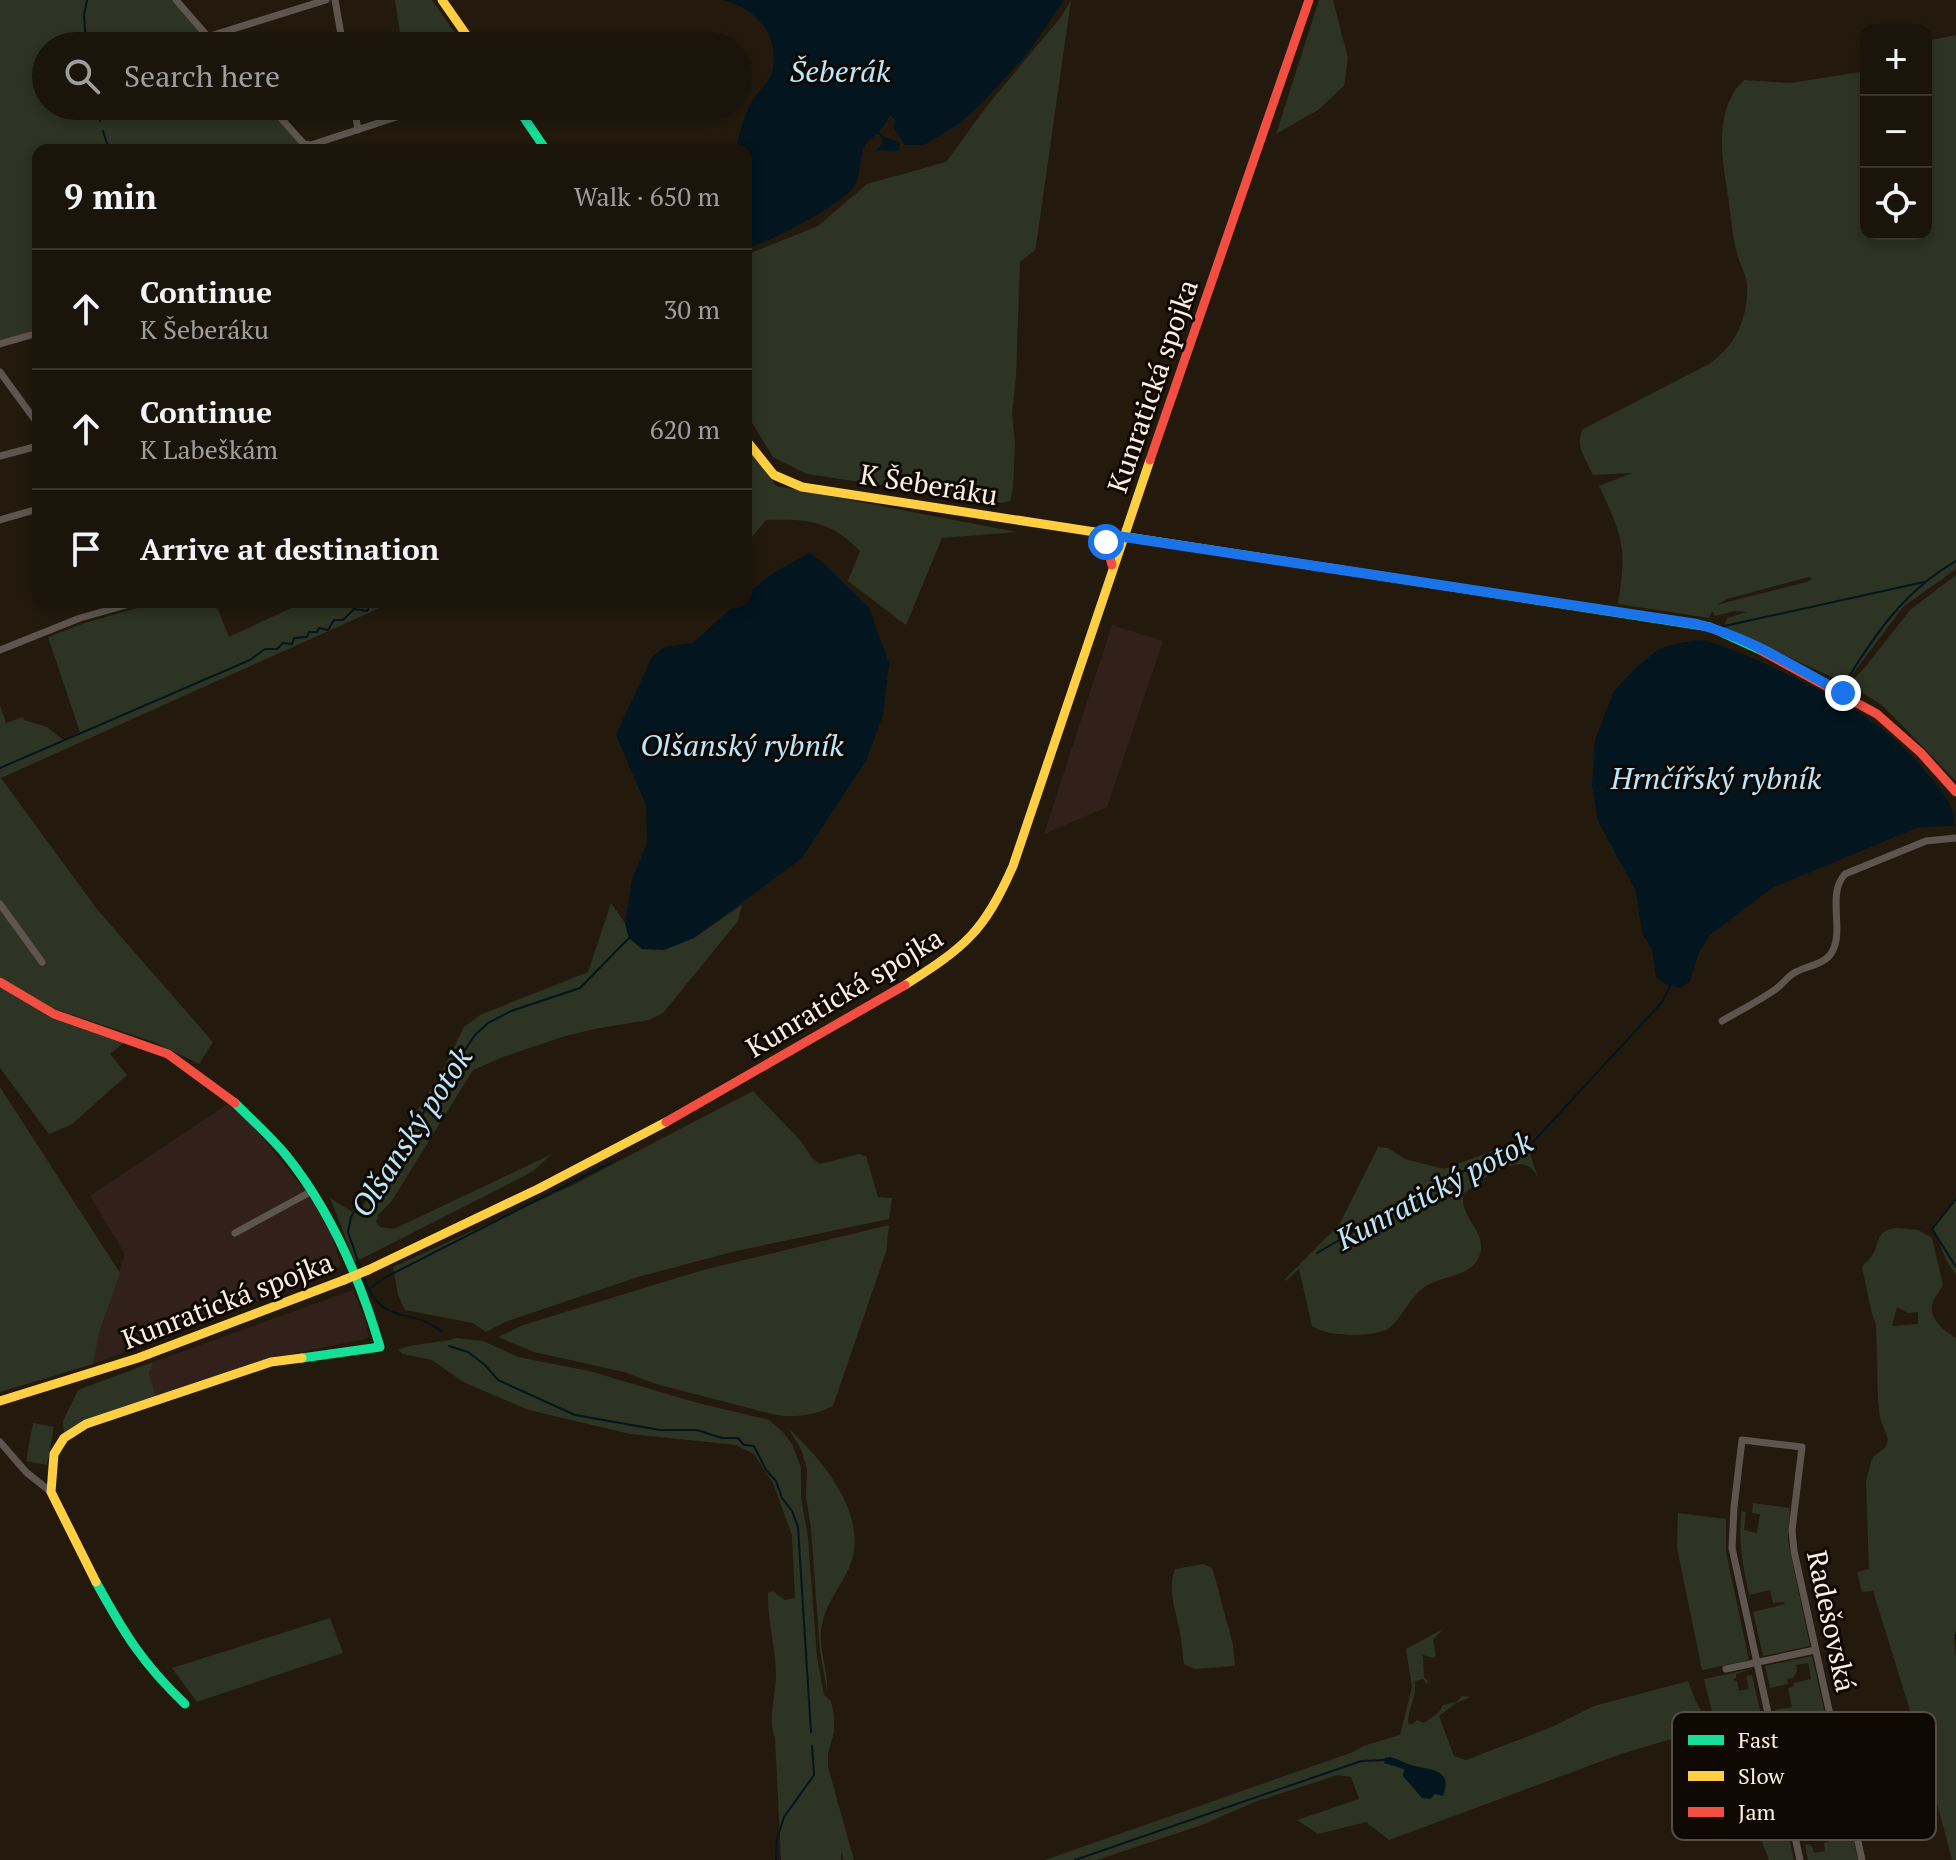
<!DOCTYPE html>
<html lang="en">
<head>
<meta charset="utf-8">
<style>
	body { margin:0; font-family:"PT Serif",serif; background:#272118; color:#f1f3f6 }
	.controls { position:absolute; right:24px; top:24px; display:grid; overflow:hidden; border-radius:16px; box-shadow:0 4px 12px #0003 }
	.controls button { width:72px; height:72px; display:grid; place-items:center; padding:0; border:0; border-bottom:2px solid #38332b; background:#1a140a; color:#f1f3f6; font:40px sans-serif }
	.stop { position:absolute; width:24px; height:24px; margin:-18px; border:6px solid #1a73e8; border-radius:50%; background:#fff }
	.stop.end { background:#1a73e8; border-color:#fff; box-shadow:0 2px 8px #0008 }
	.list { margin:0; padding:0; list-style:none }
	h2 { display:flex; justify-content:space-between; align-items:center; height:104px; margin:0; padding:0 32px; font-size:34px }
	h2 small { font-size:26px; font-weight:400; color:#9f9e9c }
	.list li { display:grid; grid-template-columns:52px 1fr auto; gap:24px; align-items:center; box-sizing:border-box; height:120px; padding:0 32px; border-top:2px solid #38332b }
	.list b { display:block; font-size:30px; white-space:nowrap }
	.list p { margin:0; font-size:26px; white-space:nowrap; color:#9f9e9c }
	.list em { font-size:26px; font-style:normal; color:#9f9e9c }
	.icon { flex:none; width:44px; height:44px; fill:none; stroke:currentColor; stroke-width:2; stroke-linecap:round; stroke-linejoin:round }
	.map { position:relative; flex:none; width:1956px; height:1860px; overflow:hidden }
	.search { position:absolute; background:#1a140a; box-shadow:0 4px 12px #0003; left:32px; top:32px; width:720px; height:88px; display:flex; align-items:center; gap:20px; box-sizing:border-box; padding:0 28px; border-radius:44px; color:#9f9e9c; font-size:30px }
	.panel { position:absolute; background:#1a140a; box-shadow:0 4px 12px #0003; left:32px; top:144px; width:720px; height:464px; border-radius:16px }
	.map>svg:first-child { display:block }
	.industrial { fill:#32211a }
	.green { fill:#2d3423; fill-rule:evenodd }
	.water { fill:#03151e }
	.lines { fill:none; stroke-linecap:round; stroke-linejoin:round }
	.stream { stroke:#03151e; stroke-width:2 }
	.street { stroke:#5e564e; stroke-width:7 }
	.fast { stroke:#16e098; stroke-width:9 }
	.slow { stroke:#ffcf43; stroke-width:9 }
	.jam { stroke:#f24e42; stroke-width:9 }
	.slow-bridge { stroke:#ffcf43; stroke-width:9 }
	.route { stroke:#1a73e8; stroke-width:10 }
	.labels { text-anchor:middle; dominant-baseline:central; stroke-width:6; stroke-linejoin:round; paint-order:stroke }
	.street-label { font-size:28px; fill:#fbefe0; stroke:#100802 }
	.water-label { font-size:30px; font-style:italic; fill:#b9e7fe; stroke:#100802 }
	.key { fill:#100802; stroke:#564d45; stroke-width:2 }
	.key-label { font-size:22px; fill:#fbefe0 }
</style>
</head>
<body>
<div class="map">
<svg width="1956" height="1860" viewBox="0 0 1956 1860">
	<rect width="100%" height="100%" fill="#231a0d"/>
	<path class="industrial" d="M1112,625l51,16 -56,166 -63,27z
		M232,1101l73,89 25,38 11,38 -44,20 -204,78 7,-34 25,-76 -35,-58z
		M353,1290l12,29 4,19 -97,20 -116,39 -7,-24 4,-11z"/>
	<path class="green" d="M0,0h172l41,46h-167v60h221l40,44h-269v183l-38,11z
		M395,0h37l32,46h-62z
		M1071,0l-35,246 -1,4 -15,12 -4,114 -4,38 3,29 -2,45 -3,13 -8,2 -195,-29 -34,-17 -27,-44v-158l72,-29 49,-42 79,-22 41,-56 74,-89z
		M1319,0h14l15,58 -4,28 -26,24 -42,24z
		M1956,35v534l-53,38 -57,76c-42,-17 -80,-39 -122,-56l3,-9 21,-6 -13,-1 -20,5 -3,-5 -3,7 -91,-14c9,-57 5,-67 -19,-118l33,-13 -39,2c-7,-15 -19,-31 -10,-46l126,-65c26,-18 39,-44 38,-78 0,-10 -6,-20 -9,-29 -6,-20 -7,-41 -10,-61 -6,-37 -15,-87 16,-116l47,3 75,-12v163h60v-193zM1809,577l3,2 -5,3 -91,23 11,-6z
		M746,445l30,41 241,46 -75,6 -36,87 -58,-44 12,-30c-31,-31 -52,-32 -94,-31l-20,24z
		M1956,575v206l-73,-75 -34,-22 17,-18 44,-56z
		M158,602h57l14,35 75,-35h89l-392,176 95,130 117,134 -14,22 -45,-22 -114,-38 -40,-27v-272l6,18 17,-6 1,3 23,7 16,13 17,-8 -32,-95 37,-14z
		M611,903l14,20 4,15h65l48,-33 -4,16 -75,92 -14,7 -55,9 -32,8 -59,20 -30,13 -82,132 -12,12 -3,8 4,5 14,2 158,-75 -20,18 -177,90 -25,-64 21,13 7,1 11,-14 27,-51 -2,-2 46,-69 24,-49 16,-12 108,-43z
		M0,986c43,27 77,41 125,56l-15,12 17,21 -56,50 -22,9 -49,-66z
		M0,1087l120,186 -20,57 -7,34 -93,28z
		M753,1091l48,50 11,17 8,6 39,-10 7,2 12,41 14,1 -3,21 -153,32 -98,26 -133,45 -19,10 -13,-9 -68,-13 -7,-15 -5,-28 180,-82z
		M1525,1139l13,39c-14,-33 -56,2 -75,16 -3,25 26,38 16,63 -9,20 -37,19 -53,29 -16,10 -23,31 -37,42 -14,10 -63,9 -77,-2l-13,-57 -13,12 -1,-2 54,-54 39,-78 10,1 17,11 39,10z
		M1956,1199v76l-10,-15 -13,-34z
		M889,1225l-3,27 -53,154c-17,9 -37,12 -57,9l-120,-31 -32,-12 -90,-20 -36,-15 25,-12 180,-55z
		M1896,1228l22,2 14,8 11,47c-3,6 -8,11 -10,17 -6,16 12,29 23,36v292l-2,9 2,19v202h-4l-25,-95 -54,-174 -11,1 -5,-20 12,-3 -3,-87 5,-20 3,-6 12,-9 2,-8 -8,-21 -2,-18 -2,-76 -4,-10 -10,-47c2,-4 6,-6 9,-10 10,-14 4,-27 25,-29zM1897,1307l11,6 10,-1v12l-26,2z
		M457,1338l26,3 35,16 71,14 109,32 71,17 14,12 9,12 9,23v30l7,41 9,119 7,38 7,6 3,15v16l-6,22v13l26,93h-10l-3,-8v8h-60l-6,-122c-8,-20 1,-42 1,-63 0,-28 -9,-55 -8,-82l5,-2 12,9 10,-2 -3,-63 -19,-52 -19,-29 -18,-9 -106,-11 -101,-24 -66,-28 -31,-22 -29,-6 -5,-4c17,-8 40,-6 59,-12z
		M153,1362l-4,11 7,24 -92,38 -1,-14 15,-31z
		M33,1423l21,4 -7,38 -21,-4z
		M788,1428c36,33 83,90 61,140 -9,20 -23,35 -27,56 -5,23 7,47 5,67l-7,-40 -9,-123 -5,-31 1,-28 -6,-20z
		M1743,1502l-1,9 4,1 -2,18 13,3 3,-19 -8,-1 1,-10 37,5 -2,33 22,105 -47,10 -10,-44 32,-8 -1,-2 -11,1 -3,-13 -21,5c-7,-32 -12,-60 -6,-93z
		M1678,1513l48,6v33l23,108 -47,10 -25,-122z
		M1203,1564l9,4 2,6 19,71 2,21 -40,3 -11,-5c-2,-11 -2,-22 -4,-32 -4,-20 -13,-43 -5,-63z
		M330,1618l13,35 -146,49 -25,-34z
		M1443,1629l-10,11 3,16 -3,2 -10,-3 1,22 4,4 -1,3 -4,-5 -8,2c2,17 -7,26 -7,42l4,2 5,-5 7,3 15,-11 4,-7 13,-3 6,-6 9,1 -15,6 -17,13 15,40 12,4 86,-33 42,-21 94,-25 8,21 23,38 -15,-61 47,-10 -15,5v4l-3,2 4,1 2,10 10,-2 -3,-13 6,-1 16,70 -6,2 -1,-8 -14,4 4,13 12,-3v-3l6,-1 25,111h-25l-23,-58 -15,5 -7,-36 -16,-37 4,-2 -3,-4 -85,25 -235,87 -23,-18 -48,12 -21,-14 62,-21 -8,-22 -13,-2 -81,26 -58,25 -102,34h-52l308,-108 10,-6 37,-11 12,-48 -6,-38z
		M1812,1656l46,204h-50l-3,-15 7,-1 -4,2h4l2,7 11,-2 -1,-8 6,-2h-6l-2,-4 -18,4 -18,-80 9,-2v-9l30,-6 -4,-19 -12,3 3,11 -18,8 -11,-1 -8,-36 17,-3 -4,-19 6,-2v-3l17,-4 -3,-16 -12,2 1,6 -4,7 -6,1 1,5 -18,4 -5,-22z"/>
	<path class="water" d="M723,0h341l-37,54 -44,48 -23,21 -36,22h-19l-11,-16 1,-10 -5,-3 -11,16c4,7 15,6 21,12l-2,7 -21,-1 6,-8 -3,-7 -4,-1c-3,3 -11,9 -12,14 -5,11 -2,23 -9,37 -12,19 -87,59 -109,63v-98h-11c5,-15 8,-33 16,-47 5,-10 18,-20 21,-30 9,-37 -16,-65 -49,-73z
		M809,553l11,7 49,48 20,55 -6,52 -17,46 -64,97 -108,80 -30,12 -22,-1 -13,-11 -4,-15 7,-44 15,-35 -1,-39 -30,-70 36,-78 12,-10 29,-4 45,-41h8v-8l29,-22z
		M1702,640c29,8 54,19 80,32 61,28 106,53 149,106 12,15 25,28 23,48l-35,1 -147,61 -62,47 -12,20 -8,26 -10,7 -15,-4 -9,-7 -4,-28 -10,-16 -6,-42 -38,-70 -6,-35 3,-46 19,-49 25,-26 20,-16 20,-6z
		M1390,1757c7,2 12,4 18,7 19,7 46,2 35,32l-8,-2 -5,5 -8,-1 -19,-22 1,-7 -20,-6 1,-5z"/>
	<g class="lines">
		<path class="stream" d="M86,46l-2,-31 3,-15
			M97,106l3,15
			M103,131l6,19
			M1720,627l204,-45
			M1845,683c30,-49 60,-93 111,-122
			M0,768l250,-108 15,-11h12l6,-6 9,1 2,-6 13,-1 2,-5h8l2,-4 9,2 6,-10h9l11,-11 13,2 4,-8 10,-1
			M1956,1199l-24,30 24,38
			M1317,1253l121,-71 95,-40 130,-141 8,-17
			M361,1270l-13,-38 3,-15 8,-13 21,-20 50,-82 45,-67 13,-12 23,-12 69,-23 51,-52
			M363,1276c20,54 46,28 79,56
			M369,1289l15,-11 228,-116
			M449,1346l19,6 17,13 13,15 77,35 85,15h37l25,8h16l6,7 10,1 12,24 10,11 6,17 10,13 6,16 13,205
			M1956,1635v3
			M776,1860l1,-21 7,-22 30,-42 -2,-29
			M1075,1860l286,-99 24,-1"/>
		<path class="street" d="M176,0l40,46
			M335,0l8,46
			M207,37l119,-37
			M270,106l34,38 7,1 119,-39
			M354,106l4,24
			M0,344l38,-11
			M0,372l38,52
			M0,456l38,-10
			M0,520l38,-11
			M0,650l80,-32 57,-16
			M0,904l42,58
			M1722,1021c17,-10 37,-20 54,-32 6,-4 11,-12 18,-16 11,-7 31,-8 38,-21 13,-23 -6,-57 13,-78l81,-33 30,-3
			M235,1233l77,-42
			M0,1442l26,30 25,20
			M1726,1669l89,-19
			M1800,1860l-68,-312 2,-41 8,-67 60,7 -10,83 2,21 68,309"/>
		<path class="fast" d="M516,106l30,44
			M1342,570l368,57 50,23
			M235,1103c17,17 36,34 51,52 45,56 74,124 94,192l-78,11
			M96,1582c28,51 46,81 89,122"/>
		<path class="slow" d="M442,0l32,46
			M746,440l28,35 28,12 540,83
			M905,985c60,-38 79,-53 108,-119l137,-406
			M368,1270l170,-81 128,-67
			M0,1401l138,-43 206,-78
			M96,1582l-45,-90 3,-38 10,-16 22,-14 185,-62 31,-4"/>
		<path class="jam" d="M1150,460l159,-460
			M1098,533l8,9 6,23
			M1760,650l117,64 44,39 35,39
			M0,982l54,32 114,40 67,49
			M666,1122l239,-137"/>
		<path class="slow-bridge" d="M344,1280l24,-10"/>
	</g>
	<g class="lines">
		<path class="route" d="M1106,542l-8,-9 599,91c52,13 99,44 146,69"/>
	</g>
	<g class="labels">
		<g class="street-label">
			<text transform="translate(1152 386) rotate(-71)">Kunratická spojka</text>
			<text transform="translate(929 484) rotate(9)">K Šeberáku</text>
			<text transform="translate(844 992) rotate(-31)">Kunratická spojka</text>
			<text transform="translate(227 1300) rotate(-21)">Kunratická spojka</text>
			<text transform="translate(1832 1621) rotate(78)">Radešovská</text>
		</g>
		<g class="water-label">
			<text x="840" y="71">Šeberák</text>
			<text x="742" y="745">Olšanský rybník</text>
			<text x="1716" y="778">Hrnčířský rybník</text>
			<text transform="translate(411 1132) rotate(-57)">Olšanský potok</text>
			<text transform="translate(1434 1190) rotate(-28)">Kunratický potok</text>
		</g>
	</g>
	<rect x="1672" y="1712" width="264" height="128" rx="12" class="key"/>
	<rect x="1688" y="1735" width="36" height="10" fill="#16e098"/>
	<rect x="1688" y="1771" width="36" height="10" fill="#ffcf43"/>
	<rect x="1688" y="1807" width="36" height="10" fill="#f24e42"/>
	<g class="key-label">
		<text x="1738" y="1748">Fast</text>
		<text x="1738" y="1784">Slow</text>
		<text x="1738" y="1820">Jam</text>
	</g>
</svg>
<div class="controls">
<button>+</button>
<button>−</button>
<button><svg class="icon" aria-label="locate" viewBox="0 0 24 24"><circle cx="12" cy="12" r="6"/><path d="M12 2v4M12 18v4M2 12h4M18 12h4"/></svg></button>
</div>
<div class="stop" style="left:1106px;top:542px"></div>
<div class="stop end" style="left:1843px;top:693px"></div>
<div class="search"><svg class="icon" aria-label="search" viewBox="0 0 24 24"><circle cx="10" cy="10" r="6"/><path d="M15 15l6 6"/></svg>Search here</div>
<section class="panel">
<h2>9 min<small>Walk · 650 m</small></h2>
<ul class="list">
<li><svg class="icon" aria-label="ahead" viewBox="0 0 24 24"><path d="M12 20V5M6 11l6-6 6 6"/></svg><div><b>Continue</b><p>K Šeberáku</p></div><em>30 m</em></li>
<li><svg class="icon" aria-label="ahead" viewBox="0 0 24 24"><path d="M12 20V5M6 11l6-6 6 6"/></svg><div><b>Continue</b><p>K Labeškám</p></div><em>620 m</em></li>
<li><svg class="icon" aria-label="arrive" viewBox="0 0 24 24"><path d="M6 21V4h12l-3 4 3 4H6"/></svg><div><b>Arrive at destination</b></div></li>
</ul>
</section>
</div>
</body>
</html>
